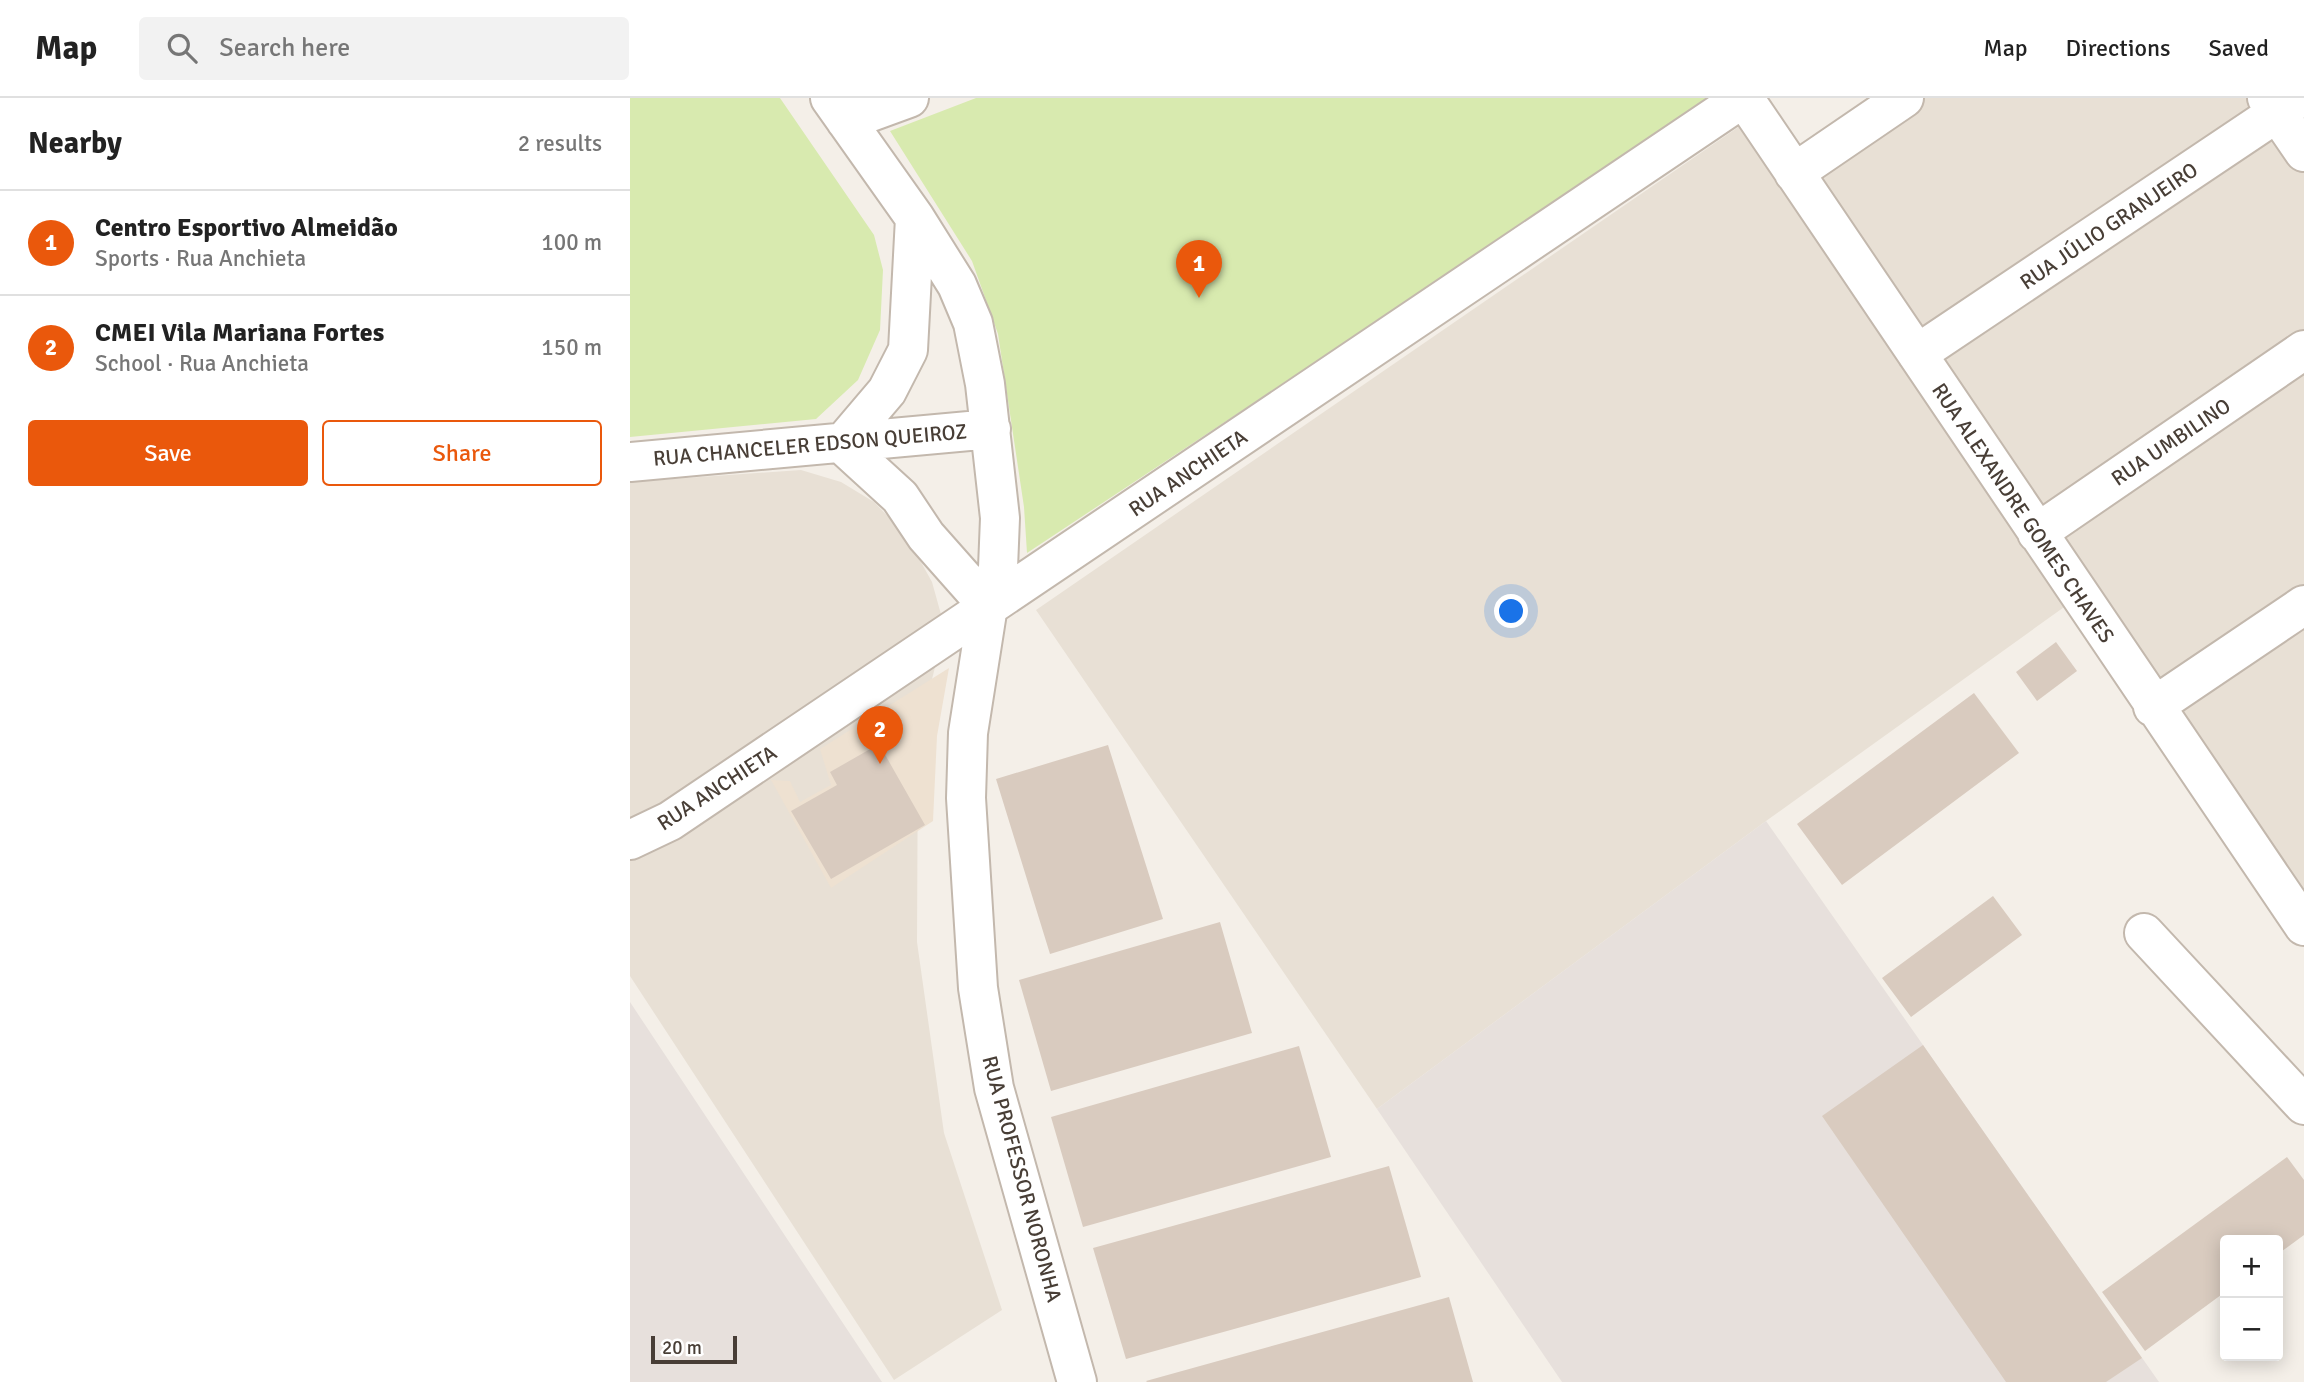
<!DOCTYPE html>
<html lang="en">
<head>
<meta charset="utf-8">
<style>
	body { margin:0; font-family:Signika,sans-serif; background:#f2f2f2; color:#222 }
	.controls { position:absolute; right:21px; bottom:21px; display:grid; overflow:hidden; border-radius:7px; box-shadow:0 4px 18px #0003 }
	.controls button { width:63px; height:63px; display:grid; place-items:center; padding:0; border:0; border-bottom:2px solid #e0e0e0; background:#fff; color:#222; font:35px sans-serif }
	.scale { position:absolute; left:21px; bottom:18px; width:86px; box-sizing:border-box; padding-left:7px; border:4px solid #483e36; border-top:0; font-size:19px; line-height:24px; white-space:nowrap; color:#483e36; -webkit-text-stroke:5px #fff; paint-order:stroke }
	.you { position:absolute; left:882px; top:514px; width:24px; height:24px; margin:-18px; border:5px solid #fff; border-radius:50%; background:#1a73e8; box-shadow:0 0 0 10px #1a73e833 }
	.badge { display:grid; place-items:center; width:46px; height:46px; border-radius:50%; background:#ea580c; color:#fff; font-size:23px; font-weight:700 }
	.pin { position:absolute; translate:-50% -58px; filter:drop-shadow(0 2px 4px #0008) }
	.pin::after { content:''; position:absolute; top:37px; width:24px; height:21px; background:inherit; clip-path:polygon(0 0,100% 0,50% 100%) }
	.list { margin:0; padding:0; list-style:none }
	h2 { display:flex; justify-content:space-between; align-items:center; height:91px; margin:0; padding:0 28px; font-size:30px }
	h2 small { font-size:23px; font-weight:400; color:#767676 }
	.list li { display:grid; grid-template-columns:46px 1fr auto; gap:21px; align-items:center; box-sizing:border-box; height:105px; padding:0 28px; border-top:2px solid #e0e0e0 }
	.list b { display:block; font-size:26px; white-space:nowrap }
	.list p { margin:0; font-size:23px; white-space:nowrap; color:#767676 }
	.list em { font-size:23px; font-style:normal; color:#767676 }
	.actions { display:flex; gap:14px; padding:21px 28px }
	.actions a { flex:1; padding:16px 0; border:2px solid #ea580c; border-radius:7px; text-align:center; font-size:24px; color:#ea580c }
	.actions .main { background:#ea580c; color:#fff }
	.icon { flex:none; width:38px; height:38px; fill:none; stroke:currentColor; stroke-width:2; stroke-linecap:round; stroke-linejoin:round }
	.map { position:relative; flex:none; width:1674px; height:1284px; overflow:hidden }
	header { display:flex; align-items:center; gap:42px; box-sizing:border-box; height:98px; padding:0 35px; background:#fff; border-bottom:2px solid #e0e0e0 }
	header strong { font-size:33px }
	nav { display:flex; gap:38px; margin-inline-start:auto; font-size:24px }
	.search { width:490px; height:63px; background:#f2f2f2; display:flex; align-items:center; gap:18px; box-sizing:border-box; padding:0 24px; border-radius:7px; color:#767676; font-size:26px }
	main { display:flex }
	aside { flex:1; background:#fff }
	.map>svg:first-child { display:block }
	.residential { fill:#e8e0d5 }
	.industrial { fill:#e7e0dc }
	.education { fill:#eee1d1 }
	.green { fill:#d8eaaf }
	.building { fill:#d9cbbf }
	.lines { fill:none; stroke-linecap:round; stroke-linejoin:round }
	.minor-casing { stroke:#c3b8ad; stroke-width:42 }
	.minor { stroke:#fff; stroke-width:38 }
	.labels { text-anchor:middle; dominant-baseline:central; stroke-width:6; stroke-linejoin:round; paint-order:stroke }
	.street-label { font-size:21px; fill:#483e36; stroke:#fff }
</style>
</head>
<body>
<header>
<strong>Map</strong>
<div class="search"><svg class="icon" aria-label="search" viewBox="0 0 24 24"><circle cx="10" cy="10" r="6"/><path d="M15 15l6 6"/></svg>Search here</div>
<nav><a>Map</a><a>Directions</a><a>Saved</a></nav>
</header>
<main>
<aside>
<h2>Nearby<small>2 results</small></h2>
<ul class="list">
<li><span class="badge">1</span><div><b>Centro Esportivo Almeidão</b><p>Sports · Rua Anchieta</p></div><em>100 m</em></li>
<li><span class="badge">2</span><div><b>CMEI Vila Mariana Fortes</b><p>School · Rua Anchieta</p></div><em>150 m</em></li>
</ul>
<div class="actions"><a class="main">Save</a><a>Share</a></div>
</aside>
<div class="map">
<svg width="1674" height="1284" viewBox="0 0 1674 1284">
	<rect width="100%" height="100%" fill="#f4efe8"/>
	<path class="residential" d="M1274,0h400v828l-510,-753z
		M1120,21l317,486 -301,216 -389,288 -341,-499z
		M171,372l40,12 33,20 32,33 26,47 10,36 -6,45 -18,73 -1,206 27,191 58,177 -108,70 -264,-404v-494z"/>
	<path class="industrial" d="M1136,723l157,224 236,337h-597l-185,-273z
		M0,904l252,380h-252z"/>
	<path class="education" d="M319,570l-12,68 -4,85 -102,67 -60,-108 19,1 10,21 31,-17 -11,-36z"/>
	<path class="green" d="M0,0h150l94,137 9,35 -3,60 -22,50 -42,39 -186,18z
		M346,0h738l-687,455 -3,-46 -26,-173 -26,-73 -82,-130z"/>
	<path class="building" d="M1426,544l21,29 -40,30 -21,-29z
		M1344,595l45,60 -177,132 -45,-61z
		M249,646l46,81 -94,54 -40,-68 46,-26 -7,-13z
		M478,647l55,174 -113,35 -54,-175z
		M1363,798l29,39 -111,82 -29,-39z
		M590,824l32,111 -201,58 -32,-111z
		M1293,947l219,313 -36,24h-100l-184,-266z
		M669,948l32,111 -248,70 -32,-110z
		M1657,1059l17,23v55l-26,19v-14h-53v52l-80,59 -43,-59z
		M759,1068l32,111 -295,82 -33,-111z
		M819,1199l24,85h-326l-1,-1z"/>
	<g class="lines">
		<g class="minor-casing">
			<path id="minor" d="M200,0l85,120 42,67 16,38 12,61 15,134 -2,50 -10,38 -20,127 -2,65 12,190 16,100 83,294
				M1114,0l560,828
				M1637,0l37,54
				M216,23l63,-23
				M1164,75l110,-75
				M285,120l-7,132 -21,41 -45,53 58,53 26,39 62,70
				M1287,256l382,-256
				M0,364l361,-33
				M1407,435l267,-183
				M1523,609l151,-102
				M0,742l40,-19 1073,-723
				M1514,835l160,172"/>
		</g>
		<use href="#minor" class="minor"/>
	</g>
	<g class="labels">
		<g class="street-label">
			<text transform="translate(1479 128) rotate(-34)">RUA JÚLIO GRANJEIRO</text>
			<text transform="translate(1541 344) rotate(-34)">RUA UMBILINO</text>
			<text transform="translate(180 347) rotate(-5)">RUA CHANCELER EDSON QUEIROZ</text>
			<text transform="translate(558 375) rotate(-34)">RUA ANCHIETA</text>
			<text transform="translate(1393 415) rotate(56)">RUA ALEXANDRE GOMES CHAVES</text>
			<text transform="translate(87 690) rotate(-33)">RUA ANCHIETA</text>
			<text transform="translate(392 1081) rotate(75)">RUA PROFESSOR NORONHA</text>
		</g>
	</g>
</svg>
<div class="controls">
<button>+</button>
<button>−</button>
</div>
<div class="scale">20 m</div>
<div class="you"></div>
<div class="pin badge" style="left:569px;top:200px">1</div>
<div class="pin badge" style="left:250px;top:666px">2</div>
</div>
</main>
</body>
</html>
